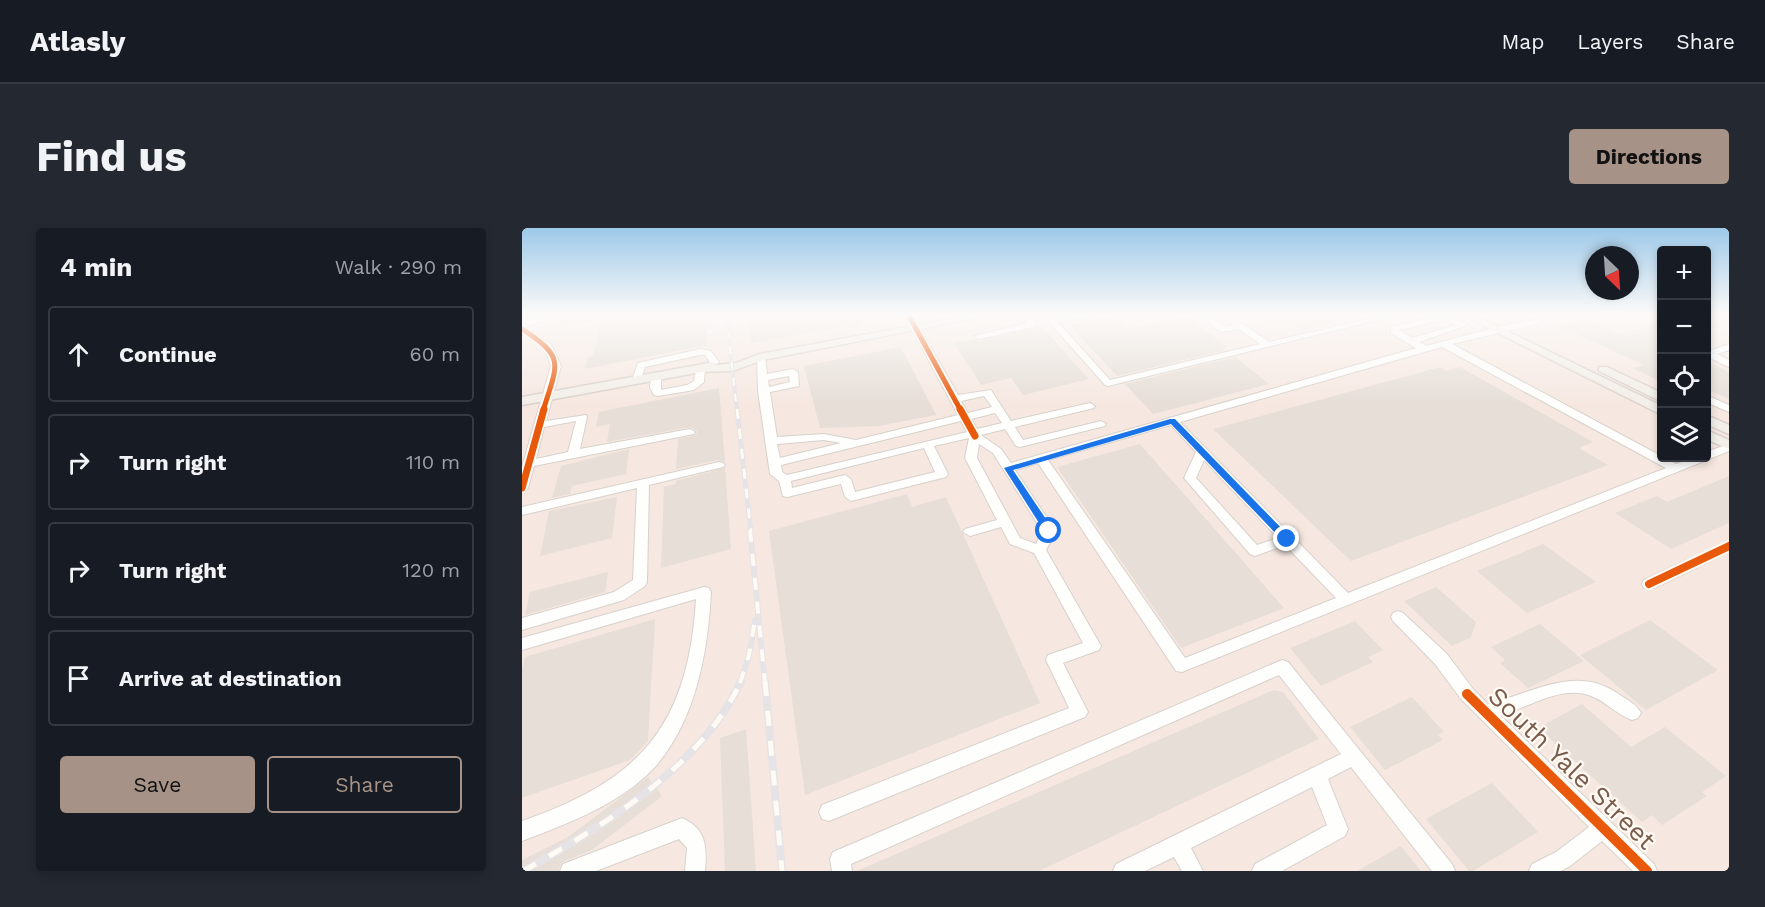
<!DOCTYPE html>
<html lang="en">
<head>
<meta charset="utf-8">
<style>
	body { margin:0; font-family:"Work Sans",sans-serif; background:#242831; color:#f1f3f6 }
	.controls { position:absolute; right:18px; top:18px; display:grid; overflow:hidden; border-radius:6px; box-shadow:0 3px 9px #0003 }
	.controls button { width:54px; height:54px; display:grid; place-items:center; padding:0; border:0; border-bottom:2px solid #363941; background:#171b24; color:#f1f3f6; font:30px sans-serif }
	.compass { position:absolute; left:1063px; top:18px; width:54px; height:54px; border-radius:50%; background:#171b24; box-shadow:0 3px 9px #0003; rotate:155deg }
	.stop { position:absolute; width:18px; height:18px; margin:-14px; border:4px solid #1a73e8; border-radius:50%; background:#fff }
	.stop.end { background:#1a73e8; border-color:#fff; box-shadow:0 2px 6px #0008 }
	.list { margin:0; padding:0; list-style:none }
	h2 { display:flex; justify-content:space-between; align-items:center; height:78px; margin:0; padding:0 24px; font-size:26px }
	h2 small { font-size:20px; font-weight:400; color:#9ea1a6 }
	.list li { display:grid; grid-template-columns:39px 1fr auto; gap:18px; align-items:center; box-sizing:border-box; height:96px; margin:0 12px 12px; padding:0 12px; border:2px solid #363941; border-radius:6px }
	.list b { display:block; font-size:22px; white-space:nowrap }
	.list em { font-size:20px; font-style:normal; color:#9ea1a6 }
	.actions { display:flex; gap:12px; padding:18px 24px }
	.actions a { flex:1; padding:14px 0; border:2px solid #a69286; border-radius:6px; text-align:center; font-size:21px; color:#a69286 }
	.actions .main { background:#a69286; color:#111 }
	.icon { flex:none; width:33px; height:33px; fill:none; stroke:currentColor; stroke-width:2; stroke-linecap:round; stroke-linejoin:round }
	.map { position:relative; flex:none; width:1207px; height:643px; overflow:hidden; border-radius:6px }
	header { display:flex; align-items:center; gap:36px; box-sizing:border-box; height:84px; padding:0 30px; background:#171b24; border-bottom:2px solid #363941 }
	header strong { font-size:28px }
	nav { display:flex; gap:33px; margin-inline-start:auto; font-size:21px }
	.intro { display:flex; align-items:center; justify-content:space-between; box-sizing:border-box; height:144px; padding:0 36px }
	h1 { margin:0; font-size:42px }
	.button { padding:15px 27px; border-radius:6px; background:#a69286; color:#111; font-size:21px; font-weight:700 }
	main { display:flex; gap:36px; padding:0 36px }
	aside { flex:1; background:#171b24; border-radius:6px; box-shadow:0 3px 9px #0003 }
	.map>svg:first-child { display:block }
	.commercial { fill:#f6e8e1 }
	.building { fill:#e6ded7 }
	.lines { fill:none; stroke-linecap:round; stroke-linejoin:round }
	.minor-casing { stroke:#d7d1cb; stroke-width:2 }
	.major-casing { stroke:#dad1cc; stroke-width:3 }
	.minor { fill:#fefefd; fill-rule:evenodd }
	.major { fill:#f3eee8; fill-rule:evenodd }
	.rail-far3-casing { stroke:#e6e3e7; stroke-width:4 }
	.rail-far2-casing { stroke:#e6e3e7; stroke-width:5 }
	.rail-far1-casing { stroke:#e6e3e7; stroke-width:6 }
	.rail-casing { stroke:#e6e3e7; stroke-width:8 }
	.rail-far3 { stroke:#fffaf3; stroke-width:2; stroke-dasharray:8; stroke-linecap:butt }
	.rail-far2 { stroke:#fffaf3; stroke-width:3; stroke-dasharray:10; stroke-linecap:butt }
	.rail-far1 { stroke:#fffaf3; stroke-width:4; stroke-dasharray:12; stroke-linecap:butt }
	.rail { stroke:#fffaf3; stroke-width:5; stroke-dasharray:15; stroke-linecap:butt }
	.cycleway-far3-casing { stroke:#fffaf3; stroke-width:8 }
	.cycleway-far2-casing { stroke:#fffaf3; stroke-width:10 }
	.cycleway-far1-casing { stroke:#fffaf3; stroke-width:12 }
	.cycleway-casing { stroke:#fffaf3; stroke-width:14 }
	.cycleway-far3 { stroke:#e8590c; stroke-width:5 }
	.cycleway-far2 { stroke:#e8590c; stroke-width:7 }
	.cycleway-far1 { stroke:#e8590c; stroke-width:8 }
	.cycleway { stroke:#e8590c; stroke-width:10 }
	.route { fill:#1a73e8 }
	.labels { text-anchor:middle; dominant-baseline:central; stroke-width:4.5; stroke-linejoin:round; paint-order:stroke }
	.near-street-label { font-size:26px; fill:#7a5c4d; stroke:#fffaf3 }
</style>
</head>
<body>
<header>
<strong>Atlasly</strong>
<nav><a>Map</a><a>Layers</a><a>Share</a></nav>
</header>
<div class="intro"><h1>Find us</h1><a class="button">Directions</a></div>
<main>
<aside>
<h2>4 min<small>Walk · 290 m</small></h2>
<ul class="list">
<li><svg class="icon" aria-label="ahead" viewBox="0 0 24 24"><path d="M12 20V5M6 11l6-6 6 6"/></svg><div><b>Continue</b></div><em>60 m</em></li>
<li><svg class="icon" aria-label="right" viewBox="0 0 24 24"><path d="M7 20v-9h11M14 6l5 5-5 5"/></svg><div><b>Turn right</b></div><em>110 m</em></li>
<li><svg class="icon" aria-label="right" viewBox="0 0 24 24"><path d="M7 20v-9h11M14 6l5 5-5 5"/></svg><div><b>Turn right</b></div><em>120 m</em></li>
<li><svg class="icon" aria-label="arrive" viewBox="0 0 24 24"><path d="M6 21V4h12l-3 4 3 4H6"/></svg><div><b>Arrive at destination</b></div></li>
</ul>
<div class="actions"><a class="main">Save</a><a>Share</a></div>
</aside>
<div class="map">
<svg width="1207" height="643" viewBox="0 0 1207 643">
	<rect width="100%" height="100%" fill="#f9f5f0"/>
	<path class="commercial" d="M0,86h1139l1,144h44l1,-144h22v557h-1207z"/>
	<path class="building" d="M40,86h37l1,6 -42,6z
		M81,86h103l1,31 -122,24 3,-12 5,-1z
		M225,86h112l5,11 -16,3 -1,-2 -96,17z
		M736,86h96v4l-52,12 -13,-8 -14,3z
		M1185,86h22v10l-22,7z
		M590,88l14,13 61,-13 40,31 -4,1 3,2 -109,26 -48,-51z
		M1065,91l34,15 41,-12v60l-30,-14 12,-3 -85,-39z
		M519,98l48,53 -66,16 -12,-17 -30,7 -27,-42 21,-4 3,2z
		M379,119l35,68 -58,11 -58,2 -16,-62z
		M713,129l34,27 -116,30 -28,-30z
		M1185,134l22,10v27l-22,-10z
		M918,139l6,4 14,-4 133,75 -14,6 29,17 -257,96 -138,-132z
		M197,160l6,74 -7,-2 -42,9 2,-30 18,-4 1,-4 -6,-4 -84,15 3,-18 -14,3 3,-15z
		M618,216l144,164 -103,40 -124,-181z
		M107,221l-3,25 -54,12 -2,8 -18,4 9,-32z
		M203,240l6,81 -70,19 3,-81 12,-3v-3z
		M1207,248v47l-58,26 -56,-36 42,-17 10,6z
		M385,266l5,13 34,-10 94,206 -235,92 -36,-264z
		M95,269l-5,41 -72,18 9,-45z
		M1021,316l53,38 -69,31 -50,-42z
		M86,344l-3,20 -80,23 5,-23z
		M914,359l40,35 -5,15 -19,9 -48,-45z
		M133,391l-7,122 -18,19 -108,38v-129l3,-12z
		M1128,392l68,50 -72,40 -66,-55z
		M833,393l28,29 -15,7 5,5 -52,24 -31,-38z
		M1018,396l44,37 -56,27 -28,-25 5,-3 -14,-13z
		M752,462l9,2 36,47 -280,132h-182z
		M890,469l32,35 -6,3 5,5 -58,30 -35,-43z
		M1060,476l49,43 34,-20 61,49 -24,16 5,4 -45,29 -10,-10 -10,7 -104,-94z
		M224,501l10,142h-31l-5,-133z
		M126,549l14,19 -70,54 -30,12 -4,9h-36v-11l46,-23z
		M970,555l46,49 -65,39h-4l-43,-52z
		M879,618l20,25h-64z"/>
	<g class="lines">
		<g class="minor-casing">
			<path id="minor" d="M20,86h8l-5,6 -21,7 27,17 10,22 -15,55 40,-6 1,2 -7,32 110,-20 5,3 -1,2 -160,32 -6,22 -6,4v-25l29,-101 -7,-19 -22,-14v-11zM54,193l-8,31 -32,7 8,-32z
				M349,86h9l-4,3z
				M382,86h8l46,81 33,-5 20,31 79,-18 5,3 -1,2 -79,19 8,13 78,-19 5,3 -1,2 -85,21 -4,-1 -11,-17 -24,6 20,14 10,14 405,-115 -25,-15v-6l53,-13 24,11 -49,17 7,4 87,-23 28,-4v4l-89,21 224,120 17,-6h13v-6l23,-8v7l-547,221 -6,-1 -138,-208 -23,7 41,61 -10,19 55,96 -2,4 -36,13 25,49 -3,5 -256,104 -7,-2 -3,-7 3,-7 247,-97 -23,-48 2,-5 35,-12 -49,-90 -24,-9 -9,-17 -31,9 -7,-4 2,-3 32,-9 -32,-62 4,-20 -35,8 14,28 -2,3 -95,24 -6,-4 -4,-13 -54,13 -4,-1 -4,-15 -9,-7 -12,-83 -1,-36 8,2 2,17 26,-5 5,3 1,14 -29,6 7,45 47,-3 32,6 102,-25zM921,92l13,5 -44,13 -13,-8zM920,119l224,121 -318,125 -168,-171zM267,148l1,6 -21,5 -1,-7zM462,168l8,11 -24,6 -7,-12zM473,185l7,10 -25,6 -6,-10zM439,193l6,11 -180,43 -5,-3 -1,-7zM649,197l25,27 -12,26 66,76 5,2 30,-11 51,53 -151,60 -137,-198zM302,212l17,3 -61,15 -3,-14zM457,216l14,9 49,78 -6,13 -16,-6 -43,-80zM402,220l11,24 -80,20 -4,-13 -6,-4 -53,13 -1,-7zM682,232l74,78 -21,7 -61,-67z
				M499,86h8l7,8 -2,5 -56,12 -4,-3 53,-13z
				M520,86h8l4,4 26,-4h15l-4,3 -33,5 52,58 150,-36 -21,-15 -18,3 -23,-18h9l19,13 7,-2 -14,-11h9l41,28 120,-28h13l-294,72 -3,-1z
				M1207,116v6l-12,4 12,6v7l-23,-11v-4z
				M178,121l11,2 8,11 -2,2h-6l-6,-9h-5l-55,12 -5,15 -8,-2 6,-17z
				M175,138l8,2 -1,14 -10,8 -36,6 -4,-1 -4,-7 1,-12 5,-3 5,3v14l26,-5 7,-4z
				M1184,167l23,10v7l-23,-10z
				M197,234l4,1 2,2 -2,2 -74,18 -2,97 -2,4 -21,14 -102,30v-12l92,-26 19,-12 4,-92 -115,27v-8z
				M1207,313v11l-75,36h-10l-2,-4 2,-4z
				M182,359l5,1 2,4c-3,60 -15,129 -57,176 -34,36 -87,56 -132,73v-20c118,-41 166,-94 174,-222l-174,51v-12z
				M876,383l5,2 44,41 26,35 15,15c45,-11 89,-41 132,-9 8,5 17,10 21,18l-3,5 -6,2c-15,-5 -25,-18 -41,-24 -29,-12 -63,12 -91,19l154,149 3,7h-24l-31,-30 -32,25 -9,5h-32l3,-7 24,-12 33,-25 -128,-128 -26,-35 -42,-43 -2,-4 2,-4z
				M760,432l6,2 164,202 3,7h-23l-81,-104 -23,12 20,50 -3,7 -63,35h-30l3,-7 72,-39 -15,-38 -121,61 12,23h-21l-8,-14 -29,14h-32l3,-7 225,-110 -62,-79 -428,189 1,7h-20l-2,-12 3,-7z
				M160,590c25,11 25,30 23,53h-20l2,-23 -8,-9 -83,32h-36l3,-7z"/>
		</g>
		<g class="major-casing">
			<path id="major" d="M455,86h19l-233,46 -31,11 -31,1 -179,33v-8l176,-32 16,-3 1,3 21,-2 24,-9z
				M938,86h12l190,92v9z
				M1077,139h8l55,26v9l-63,-31z
				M1184,187l23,10v9l-23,-10z
				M1184,202l23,10v9l-23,-10z"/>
		</g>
		<use href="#minor" class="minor"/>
		<use href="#major" class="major"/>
		<g class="rail-far3-casing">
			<path id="rail-far3" d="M187,86l1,21
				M204,86l11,97"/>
		</g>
		<g class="rail-far2-casing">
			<path id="rail-far2" d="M215,181l14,123"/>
		</g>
		<g class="rail-far1-casing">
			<path id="rail-far1" d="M228,302l15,153
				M218,455l9,-28 6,-35"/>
		</g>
		<g class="rail-casing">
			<path id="rail" d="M243,453l17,190
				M1,643c77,-43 180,-105 218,-190"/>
		</g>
		<use href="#rail-far3" class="rail-far3"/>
		<use href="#rail-far2" class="rail-far2"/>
		<use href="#rail-far1" class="rail-far1"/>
		<use href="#rail" class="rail"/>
		<g class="cycleway-far3-casing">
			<path id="cycleway-far3" d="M386,86l53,97
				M0,101c45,29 35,35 21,82"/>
		</g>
		<g class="cycleway-far2-casing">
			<path id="cycleway-far2" d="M438,181l15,27
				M0,260l22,-79"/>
		</g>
		<g class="cycleway-far1-casing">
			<path id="cycleway-far1" d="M1127,356l80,-38"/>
		</g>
		<g class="cycleway-casing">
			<path id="cycleway" d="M945,466l180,177"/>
		</g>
		<use href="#cycleway-far3" class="cycleway-far3"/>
		<use href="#cycleway-far2" class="cycleway-far2"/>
		<use href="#cycleway-far1" class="cycleway-far1"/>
		<use href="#cycleway" class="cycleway"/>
	</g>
	<linearGradient id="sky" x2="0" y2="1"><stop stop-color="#9ec9e9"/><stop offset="0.49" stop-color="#fcfaf8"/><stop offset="1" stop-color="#fcfaf8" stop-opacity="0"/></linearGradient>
	<rect width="1207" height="176" fill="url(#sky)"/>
	<path class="route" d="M648,191h5l115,118v4h-7l-112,-117 -158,46 41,61 -5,3h-3l-42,-66z"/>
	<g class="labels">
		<g class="near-street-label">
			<text transform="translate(1050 540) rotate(44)">South Yale Street</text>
		</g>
	</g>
</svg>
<div class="controls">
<button>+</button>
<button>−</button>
<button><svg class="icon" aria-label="locate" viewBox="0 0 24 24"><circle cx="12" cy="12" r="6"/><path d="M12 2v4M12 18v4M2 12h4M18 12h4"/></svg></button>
<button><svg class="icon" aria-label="layers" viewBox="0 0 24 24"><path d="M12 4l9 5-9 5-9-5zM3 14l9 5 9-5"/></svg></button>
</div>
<svg class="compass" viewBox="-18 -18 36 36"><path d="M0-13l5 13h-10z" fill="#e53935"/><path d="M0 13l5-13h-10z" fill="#9ea1a6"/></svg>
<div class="stop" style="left:527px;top:303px"></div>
<div class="stop end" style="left:765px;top:311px"></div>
</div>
</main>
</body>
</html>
